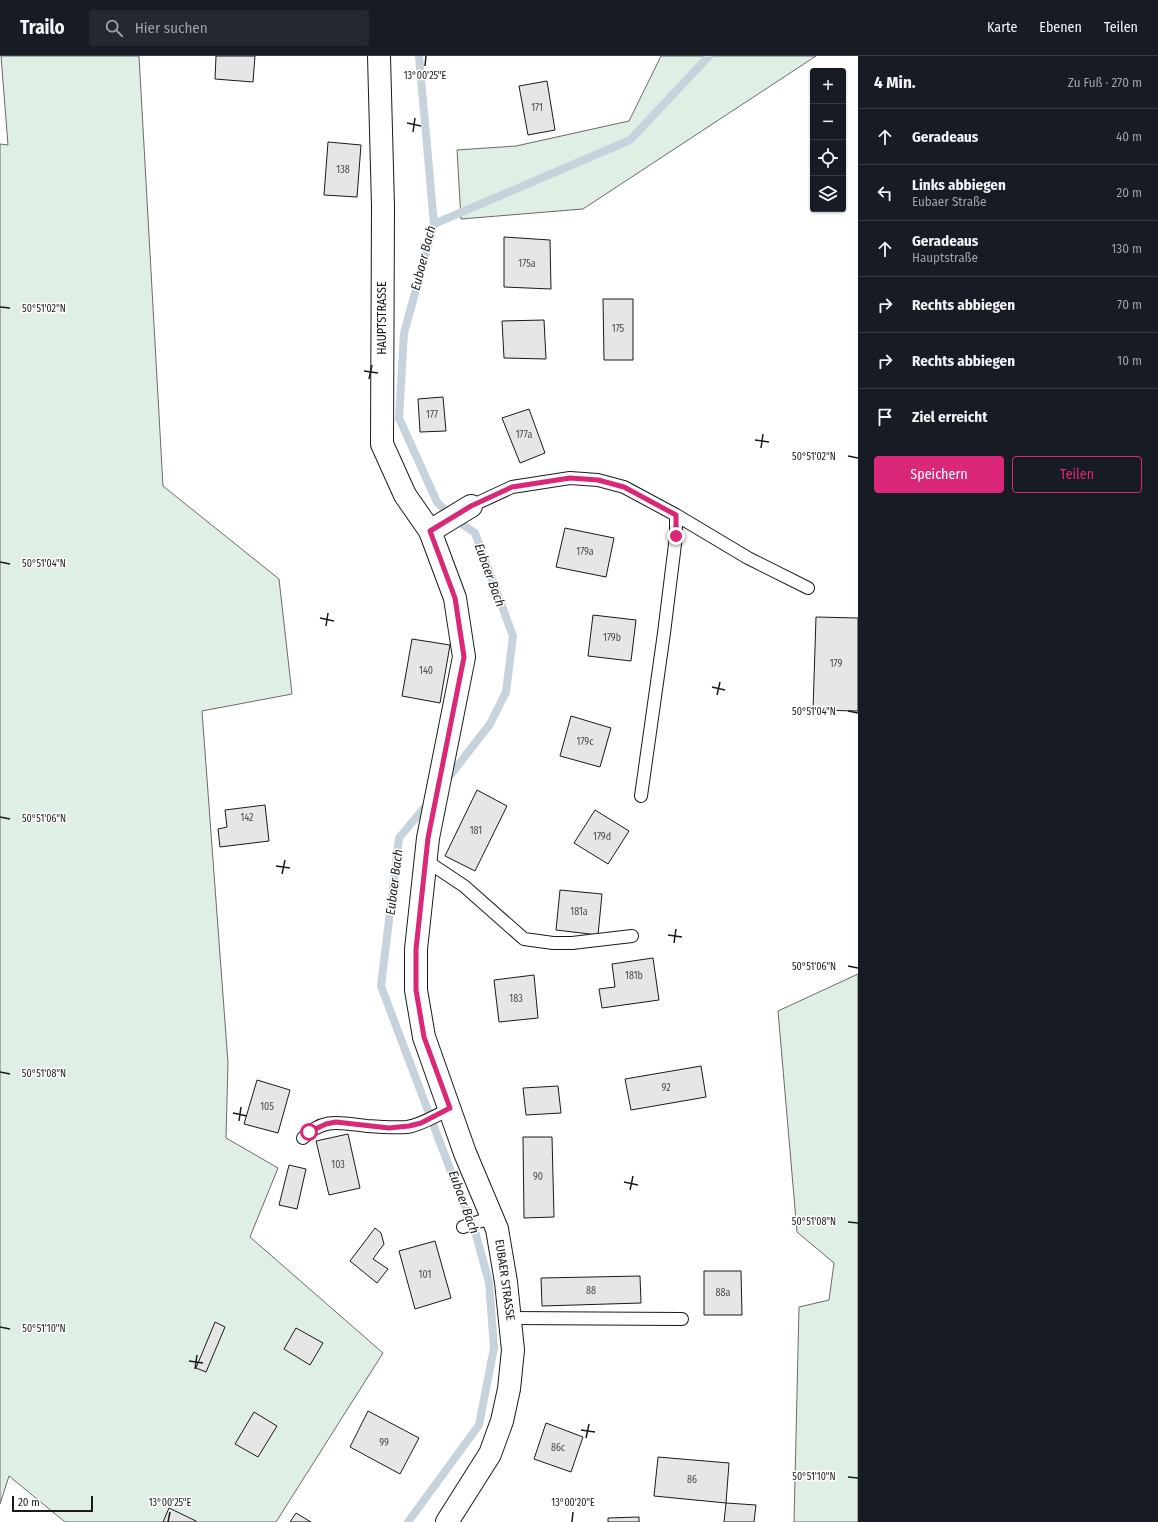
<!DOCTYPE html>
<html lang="de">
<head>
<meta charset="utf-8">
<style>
	body { margin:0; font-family:"Fira Sans Condensed",sans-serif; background:#242831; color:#f1f3f6 }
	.controls { position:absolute; right:12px; top:12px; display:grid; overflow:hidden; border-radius:4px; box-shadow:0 1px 3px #0004 }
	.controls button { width:36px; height:36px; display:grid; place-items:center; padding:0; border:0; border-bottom:1px solid #363941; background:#171b24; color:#f1f3f6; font:20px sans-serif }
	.scale { position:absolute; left:12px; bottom:10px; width:81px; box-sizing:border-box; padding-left:4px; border:2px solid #1a1a1a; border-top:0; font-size:11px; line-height:14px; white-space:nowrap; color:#1a1a1a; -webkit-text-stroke:3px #fff; paint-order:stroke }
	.stop { position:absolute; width:12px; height:12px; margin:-9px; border:3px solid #db2777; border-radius:50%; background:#fff }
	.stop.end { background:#db2777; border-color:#fff; box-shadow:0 1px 4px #0008 }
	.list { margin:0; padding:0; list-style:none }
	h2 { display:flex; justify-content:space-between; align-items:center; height:52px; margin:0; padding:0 16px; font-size:17px }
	h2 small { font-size:13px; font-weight:400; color:#9ea1a6 }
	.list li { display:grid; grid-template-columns:26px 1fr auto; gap:12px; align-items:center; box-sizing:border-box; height:56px; padding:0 16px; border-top:1px solid #363941 }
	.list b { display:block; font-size:15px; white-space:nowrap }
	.list p { margin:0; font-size:13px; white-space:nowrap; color:#9ea1a6 }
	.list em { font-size:13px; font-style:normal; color:#9ea1a6 }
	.actions { display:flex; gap:8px; padding:12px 16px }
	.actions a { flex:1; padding:9px 0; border:1px solid #db2777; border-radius:4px; text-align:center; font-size:14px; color:#db2777 }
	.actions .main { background:#db2777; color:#fff }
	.icon { flex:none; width:22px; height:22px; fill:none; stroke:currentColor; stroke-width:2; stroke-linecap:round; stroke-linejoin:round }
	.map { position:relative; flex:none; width:858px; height:1466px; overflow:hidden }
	header { display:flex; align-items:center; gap:24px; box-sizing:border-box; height:56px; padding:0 20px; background:#171b24; border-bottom:1px solid #363941 }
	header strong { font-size:19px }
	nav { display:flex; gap:22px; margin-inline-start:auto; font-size:14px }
	.search { width:280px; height:36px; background:#242831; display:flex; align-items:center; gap:10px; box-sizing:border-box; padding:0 14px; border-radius:4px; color:#9ea1a6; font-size:15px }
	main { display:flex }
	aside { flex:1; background:#171b24 }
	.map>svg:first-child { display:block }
	.green { fill:#e0efe3; stroke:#6a6a6a }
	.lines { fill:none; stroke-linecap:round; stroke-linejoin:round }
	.stream { stroke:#c6d2dc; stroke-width:8 }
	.building { fill:#e6e6e6; stroke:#1a1a1a }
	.lane-casing { stroke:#1a1a1a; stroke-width:14 }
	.street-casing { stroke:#1a1a1a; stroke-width:24 }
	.secondary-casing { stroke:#1a1a1a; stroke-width:24 }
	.lane { stroke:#fff; stroke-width:12 }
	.street { stroke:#fff; stroke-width:22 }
	.secondary { stroke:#fff; stroke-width:22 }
	.route { stroke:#db2777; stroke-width:5 }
	.ticks { fill:none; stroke:#1a1a1a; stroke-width:1.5 }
	.labels { text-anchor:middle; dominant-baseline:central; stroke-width:3; stroke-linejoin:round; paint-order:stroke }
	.number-label { font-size:10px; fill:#4d4d4d }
	.street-label { font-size:12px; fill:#1a1a1a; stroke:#fff }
	.water-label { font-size:13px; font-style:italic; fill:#1a1a1a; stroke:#fff }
	.ticks-label { font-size:10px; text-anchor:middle; fill:#1a1a1a; stroke:#fff; stroke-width:3; stroke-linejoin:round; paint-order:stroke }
</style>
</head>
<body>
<header>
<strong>Trailo</strong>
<div class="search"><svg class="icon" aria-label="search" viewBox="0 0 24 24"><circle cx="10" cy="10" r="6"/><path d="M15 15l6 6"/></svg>Hier suchen</div>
<nav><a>Karte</a><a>Ebenen</a><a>Teilen</a></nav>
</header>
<main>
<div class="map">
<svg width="858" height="1466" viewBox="0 0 858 1466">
	<rect width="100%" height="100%" fill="#fff"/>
	<path class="green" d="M1,0h138l24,430 116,93 13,115 -90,17 26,352 -2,75 52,30 -28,69 133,116 -107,169h-211l-56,-46 -9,28v-1360l8,1z
		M661,0h155l-233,153 -122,10 -4,-69 59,-4 113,-25z
		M858,918v548h-64l5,-215 30,-7 5,-37 -37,-31 -19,-221z"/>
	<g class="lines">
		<path class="stream" d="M419,0l15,168 -30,109 -5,85 38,84 16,16 22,15 38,103 -7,56 -16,32 -45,58
			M434,168l196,-84 79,-84
			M408,1466l71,-97 15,-77 -5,-66 -16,-58 -20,-47 -72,-191 18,-148 30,-36"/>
	</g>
	<path class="building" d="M216,0h39l-2,26 -38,-3z
		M547,25l8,49 -27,5 -9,-49z
		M328,86l33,3 -4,52 -33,-2z
		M504,181l46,3 1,49 -47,-2z
		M603,243h30v61h-29z
		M544,264l2,39 -42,-1 -2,-37z
		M443,341l3,34 -26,1 -2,-33z
		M529,353l16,44 -25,10 -18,-45z
		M565,472l49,10 -8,39 -50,-10z
		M593,559l43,5 -5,41 -43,-5z
		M816,561l42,1v93l-45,-1z
		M412,583l38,6 -10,58 -38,-7z
		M571,660l40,12 -11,39 -40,-11z
		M477,734l30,16 -32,65 -30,-15z
		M265,749l4,36 -49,6 -2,-18 9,-2 -2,-17z
		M595,754l34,21 -21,33 -34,-21z
		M560,834l42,4 -4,41 -42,-5z
		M653,902l6,42 -57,8 -3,-19 16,-2 -3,-23z
		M534,919l4,43 -39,4 -5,-42z
		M701,1010l5,31 -75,13 -6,-31z
		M257,1024l33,10 -12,43 -34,-9z
		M558,1030l3,27 -35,2 -3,-27z
		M348,1078l12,54 -31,7 -13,-54z
		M523,1081h29l2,80 -30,1z
		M289,1109l17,4 -9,40 -18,-4z
		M375,1172l6,5 3,11 -11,15 15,10 -11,14 -27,-22z
		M435,1185l16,57 -36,11 -16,-58z
		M704,1215h37l1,44h-38z
		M640,1220l1,27 -99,3 -1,-28z
		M215,1266l10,5 -19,45 -10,-4z
		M296,1272l27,15 -13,22 -26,-16z
		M368,1355l51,27 -19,36 -50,-27z
		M254,1356l23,14 -19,31 -23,-13z
		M546,1367l37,14 -12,35 -37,-13z
		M658,1401l71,6 -3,40 -72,-7z
		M726,1447l30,2 -2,17h-30z
		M169,1452l27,13v1h-33z
		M296,1457l15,9h-21z
		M639,1461v5h-31v-4z"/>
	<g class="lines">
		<g class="lane-casing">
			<path id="lane" d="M471,450l41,-19 58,-9 28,2 26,7 52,28 72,43 60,30
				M641,740l23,-163 12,-97v-21
				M425,804l39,26 60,53 29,4h19l60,-7
				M303,1082c21,-21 37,-15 64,-12 13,1 26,2 40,1 15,-2 29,-12 43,-18
				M463,1171l30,-10
				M510,1262l172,1"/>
		</g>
		<g class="street-casing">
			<path id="street" d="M430,475l41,-25"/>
		</g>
		<g class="secondary-casing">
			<path id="secondary" d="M379,0l4,150 -1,238 23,51 25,36 25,67 9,59 -36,181 -12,111v41l8,47 41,116 32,76 9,53 7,68 -4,39 -7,32 -12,33 -43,68"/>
		</g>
		<use href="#lane" class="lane"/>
		<use href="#street" class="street"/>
		<use href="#secondary" class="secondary"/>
	</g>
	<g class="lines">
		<path class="route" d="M309,1076l17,-8 10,-2 53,6 20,-2 12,-3 29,-15 -26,-71 -8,-47v-41l12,-111 36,-181 -9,-59 -25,-67 41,-25 41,-19 58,-9 28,2 26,7 52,28v21"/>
	</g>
	<path class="ticks" d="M425,10l1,-10M407,67l14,3M413,76l2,-14M0,251l10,1M364,315l14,2M369,323l3,-14M755,384l14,2M761,392l2,-14M848,400l10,2M0,506l10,2M320,562l14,3M326,570l2,-13M712,631l13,3M717,639l3,-13M848,655l10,2M0,761l10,2M276,810l14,2M282,818l3,-14M668,879l14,2M674,887l2,-14M848,910l10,2M0,1016l10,2M233,1057l14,3M239,1065l2,-14M624,1126l14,3M630,1134l3,-14M848,1166l10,1M0,1271l10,2M189,1305l14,2M195,1313l2,-14M581,1374l14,2M586,1382l3,-14M848,1421l10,1M168,1466l2,-10M572,1466l1,-10"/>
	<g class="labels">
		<g class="number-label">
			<text x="537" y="52">171</text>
			<text x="343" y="114">138</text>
			<text x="527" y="208">175a</text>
			<text x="618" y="273">175</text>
			<text x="432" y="359">177</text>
			<text x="524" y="379">177a</text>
			<text x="585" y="496">179a</text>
			<text x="612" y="582">179b</text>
			<text x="836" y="608">179</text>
			<text x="426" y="615">140</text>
			<text x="585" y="686">179c</text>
			<text x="247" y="762">142</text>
			<text x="476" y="775">181</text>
			<text x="602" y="781">179d</text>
			<text x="579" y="856">181a</text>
			<text x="634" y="920">181b</text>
			<text x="516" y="943">183</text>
			<text x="666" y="1032">92</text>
			<text x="267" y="1051">105</text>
			<text x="338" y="1109">103</text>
			<text x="538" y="1121">90</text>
			<text x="425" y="1219">101</text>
			<text x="591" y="1235">88</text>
			<text x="723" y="1237">88a</text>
			<text x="384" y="1387">99</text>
			<text x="558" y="1392">86c</text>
			<text x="692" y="1424">86</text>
		</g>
		<g class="street-label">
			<text transform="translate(382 262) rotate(-90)">HAUPTSTRASSE</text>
			<text transform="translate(505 1224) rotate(82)">EUBAER STRASSE</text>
		</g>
		<g class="water-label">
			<text transform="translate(423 202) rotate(-76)">Eubaer Bach</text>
			<text transform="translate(490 519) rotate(70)">Eubaer Bach</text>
			<text transform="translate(394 826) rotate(-83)">Eubaer Bach</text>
			<text transform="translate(464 1146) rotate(70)">Eubaer Bach</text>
		</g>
	</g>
	<g class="ticks-label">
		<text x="425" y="23">13°00'25"E</text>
		<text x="44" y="256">50°51'02"N</text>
		<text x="814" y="404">50°51'02"N</text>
		<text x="44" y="511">50°51'04"N</text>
		<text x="814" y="659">50°51'04"N</text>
		<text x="44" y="766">50°51'06"N</text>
		<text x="814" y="914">50°51'06"N</text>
		<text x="44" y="1021">50°51'08"N</text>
		<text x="814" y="1169">50°51'08"N</text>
		<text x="44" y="1276">50°51'10"N</text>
		<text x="814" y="1424">50°51'10"N</text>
		<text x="170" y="1450">13°00'25"E</text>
		<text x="573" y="1450">13°00'20"E</text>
	</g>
</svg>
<div class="controls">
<button>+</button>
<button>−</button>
<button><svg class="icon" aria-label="locate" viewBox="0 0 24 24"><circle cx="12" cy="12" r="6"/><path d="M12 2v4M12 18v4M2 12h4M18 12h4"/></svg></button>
<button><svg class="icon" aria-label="layers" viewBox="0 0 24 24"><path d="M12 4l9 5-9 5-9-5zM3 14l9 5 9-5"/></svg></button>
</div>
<div class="scale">20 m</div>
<div class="stop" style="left:309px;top:1076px"></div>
<div class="stop end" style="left:676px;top:480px"></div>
</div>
<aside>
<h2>4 Min.<small>Zu Fuß · 270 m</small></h2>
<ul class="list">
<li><svg class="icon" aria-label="ahead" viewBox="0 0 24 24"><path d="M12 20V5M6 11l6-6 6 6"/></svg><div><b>Geradeaus</b></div><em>40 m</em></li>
<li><svg class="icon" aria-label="left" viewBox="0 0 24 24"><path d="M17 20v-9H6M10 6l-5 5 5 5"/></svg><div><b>Links abbiegen</b><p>Eubaer Straße</p></div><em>20 m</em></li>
<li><svg class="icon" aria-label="ahead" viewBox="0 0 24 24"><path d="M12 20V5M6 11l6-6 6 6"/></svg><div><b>Geradeaus</b><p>Hauptstraße</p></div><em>130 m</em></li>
<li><svg class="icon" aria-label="right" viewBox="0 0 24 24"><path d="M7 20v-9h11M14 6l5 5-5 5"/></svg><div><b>Rechts abbiegen</b></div><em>70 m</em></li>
<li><svg class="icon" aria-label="right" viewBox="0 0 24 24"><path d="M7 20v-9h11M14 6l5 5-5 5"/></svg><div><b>Rechts abbiegen</b></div><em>10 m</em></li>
<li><svg class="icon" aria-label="arrive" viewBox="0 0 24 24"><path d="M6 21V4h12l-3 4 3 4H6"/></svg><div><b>Ziel erreicht</b></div></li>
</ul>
<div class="actions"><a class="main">Speichern</a><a>Teilen</a></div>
</aside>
</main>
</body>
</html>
